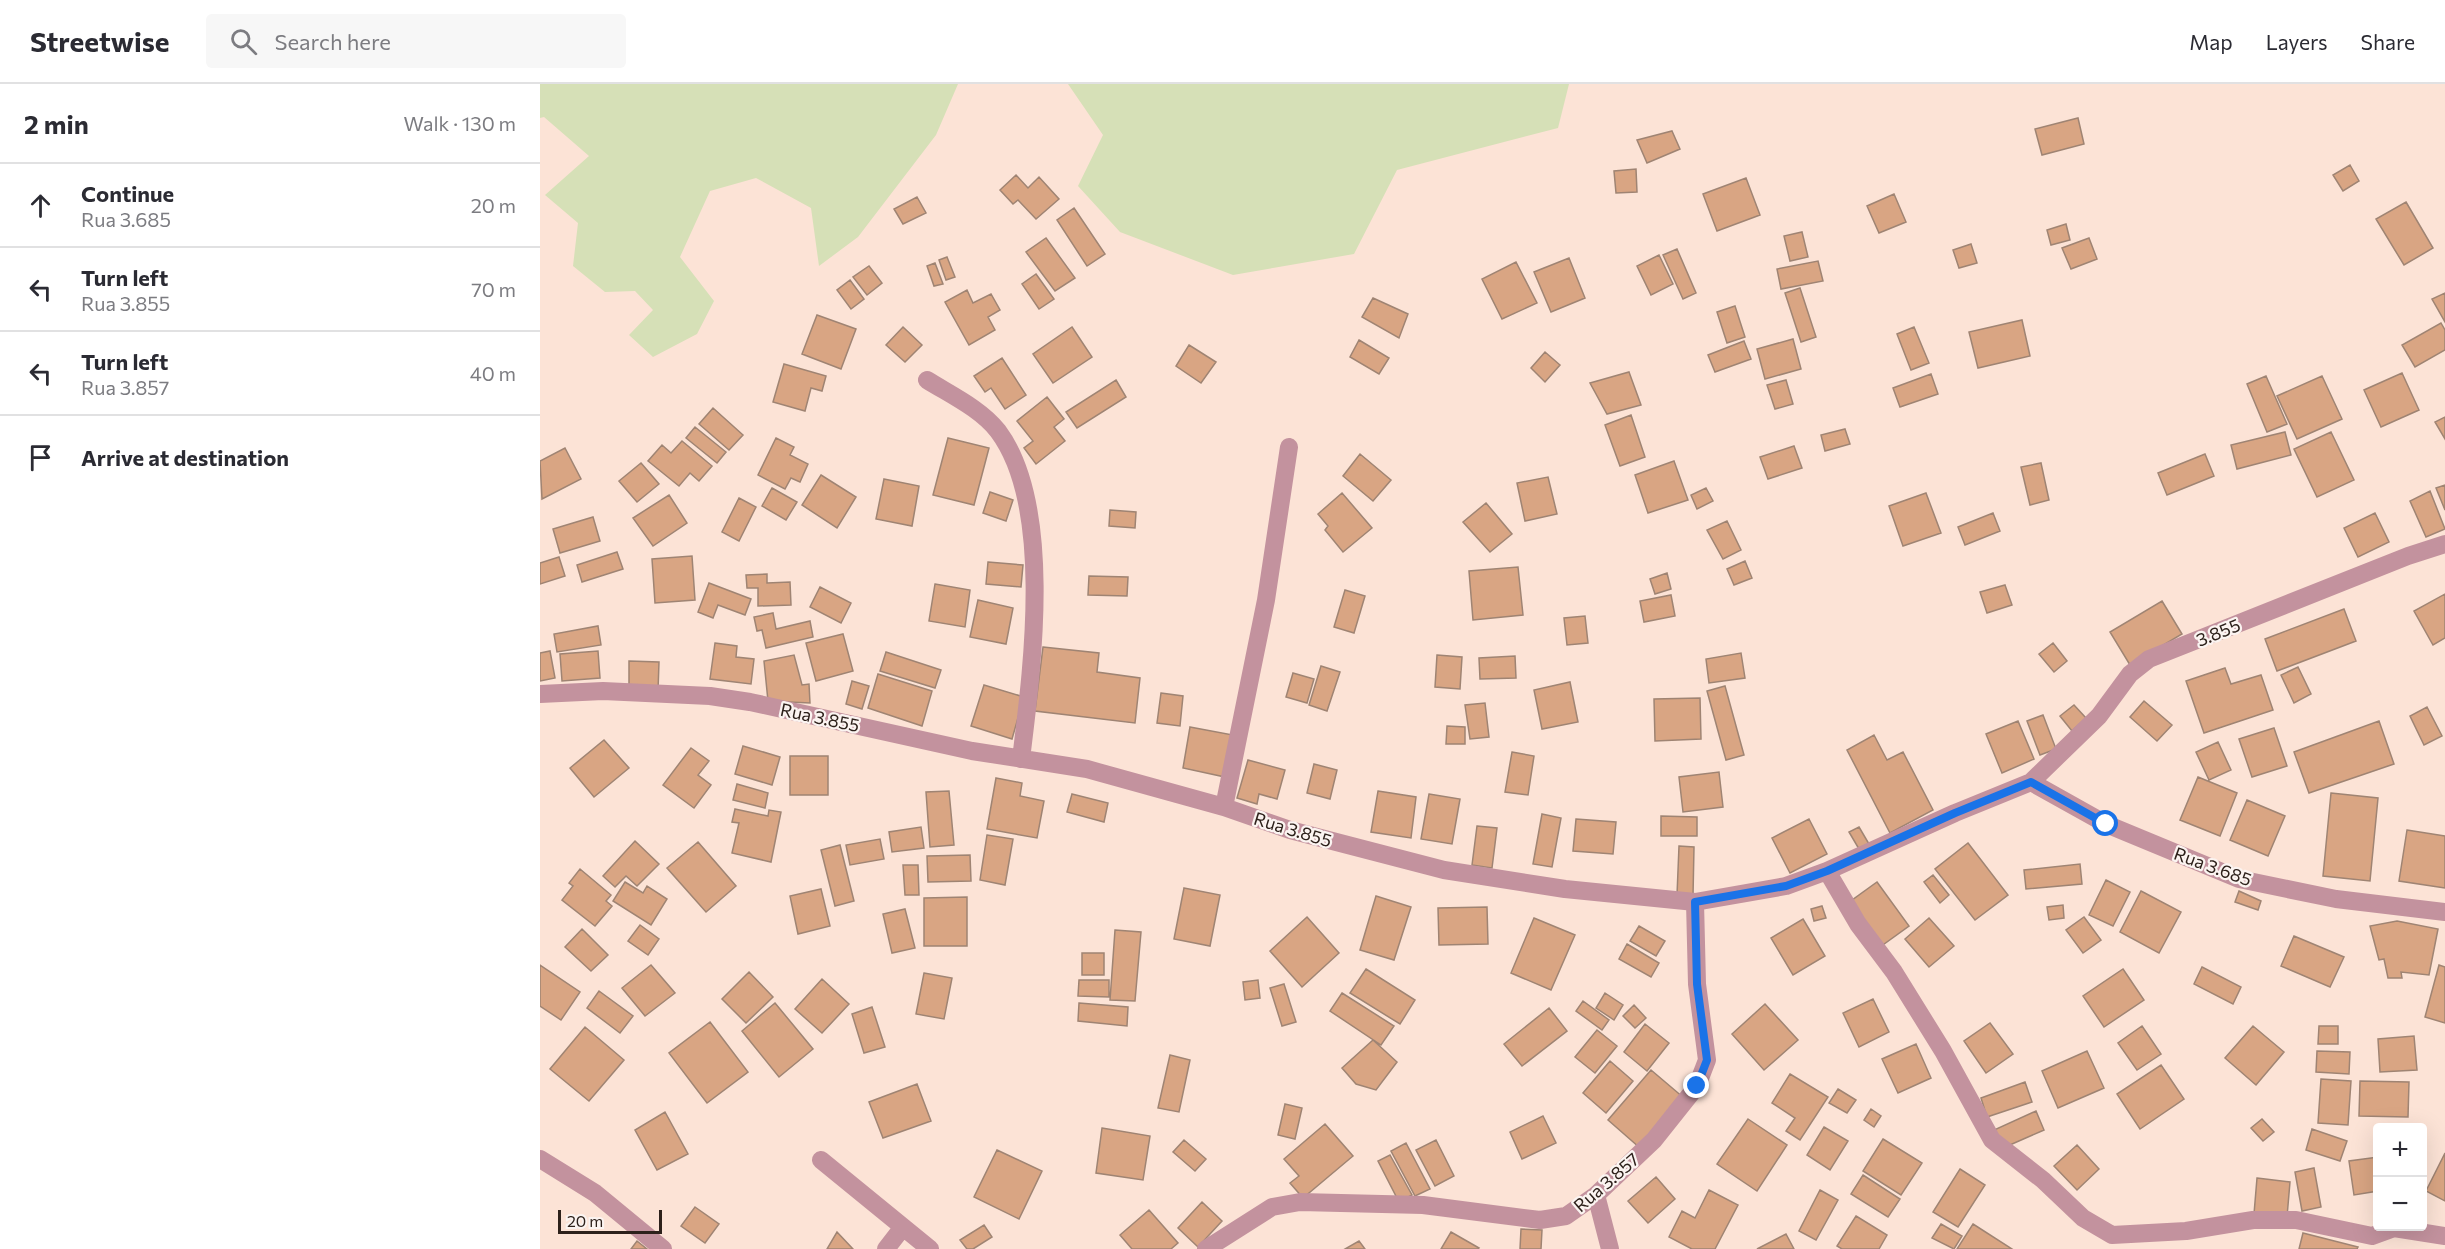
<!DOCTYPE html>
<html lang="en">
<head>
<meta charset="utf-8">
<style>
	body { margin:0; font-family:Commissioner,sans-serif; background:#f7f7f7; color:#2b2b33 }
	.controls { position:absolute; right:18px; bottom:18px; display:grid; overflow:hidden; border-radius:6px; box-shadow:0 6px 24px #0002 }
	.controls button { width:54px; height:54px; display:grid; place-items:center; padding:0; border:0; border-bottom:2px solid #e1e1e2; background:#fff; color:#2b2b33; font:30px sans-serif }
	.scale { position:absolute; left:18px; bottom:15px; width:104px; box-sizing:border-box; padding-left:6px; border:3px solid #2d211b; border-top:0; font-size:16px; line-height:21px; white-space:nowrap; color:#2d211b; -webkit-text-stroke:4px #fbf4f1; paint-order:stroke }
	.stop { position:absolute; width:18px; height:18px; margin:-14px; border:4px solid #1a73e8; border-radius:50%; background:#fff }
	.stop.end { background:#1a73e8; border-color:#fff; box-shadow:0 2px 6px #0008 }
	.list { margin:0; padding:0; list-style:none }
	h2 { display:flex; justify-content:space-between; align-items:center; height:78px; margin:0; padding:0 24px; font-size:26px }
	h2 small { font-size:20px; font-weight:400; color:#7c7c81 }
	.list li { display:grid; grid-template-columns:39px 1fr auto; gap:18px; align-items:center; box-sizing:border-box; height:84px; padding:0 24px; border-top:2px solid #e1e1e2 }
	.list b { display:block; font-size:22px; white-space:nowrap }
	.list p { margin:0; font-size:20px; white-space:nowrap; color:#7c7c81 }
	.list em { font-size:20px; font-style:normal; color:#7c7c81 }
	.icon { flex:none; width:33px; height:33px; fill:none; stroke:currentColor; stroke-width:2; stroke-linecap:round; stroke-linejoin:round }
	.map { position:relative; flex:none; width:1905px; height:1165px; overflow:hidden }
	header { display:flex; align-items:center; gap:36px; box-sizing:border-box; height:84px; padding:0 30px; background:#fff; border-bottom:2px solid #e1e1e2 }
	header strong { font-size:28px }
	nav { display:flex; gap:33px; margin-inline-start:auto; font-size:21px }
	.search { width:420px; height:54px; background:#f7f7f7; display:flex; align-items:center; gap:15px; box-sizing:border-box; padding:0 21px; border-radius:6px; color:#7c7c81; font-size:22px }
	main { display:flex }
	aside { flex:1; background:#fff }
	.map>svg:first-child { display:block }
	.green { fill:#d6e0b7 }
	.building { fill:#d9a583; stroke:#9f8473; stroke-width:1.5 }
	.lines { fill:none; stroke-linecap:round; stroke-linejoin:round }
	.minor { stroke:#c3929e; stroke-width:18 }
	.route { stroke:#1a73e8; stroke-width:8 }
	.labels { text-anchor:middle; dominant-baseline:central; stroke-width:4.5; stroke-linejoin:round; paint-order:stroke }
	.street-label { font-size:18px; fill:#2d211b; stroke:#fbf4f1 }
</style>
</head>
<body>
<header>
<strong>Streetwise</strong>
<div class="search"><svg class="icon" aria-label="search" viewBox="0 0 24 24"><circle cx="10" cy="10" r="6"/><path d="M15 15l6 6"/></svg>Search here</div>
<nav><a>Map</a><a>Layers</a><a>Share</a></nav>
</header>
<main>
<aside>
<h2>2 min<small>Walk · 130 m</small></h2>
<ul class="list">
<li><svg class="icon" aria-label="ahead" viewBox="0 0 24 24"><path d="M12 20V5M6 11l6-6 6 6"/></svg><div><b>Continue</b><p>Rua 3.685</p></div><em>20 m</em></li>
<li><svg class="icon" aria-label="left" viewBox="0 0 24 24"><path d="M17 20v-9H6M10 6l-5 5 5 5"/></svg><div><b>Turn left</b><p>Rua 3.855</p></div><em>70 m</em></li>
<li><svg class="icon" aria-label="left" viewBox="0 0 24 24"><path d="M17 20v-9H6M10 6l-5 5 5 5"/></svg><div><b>Turn left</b><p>Rua 3.857</p></div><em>40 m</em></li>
<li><svg class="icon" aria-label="arrive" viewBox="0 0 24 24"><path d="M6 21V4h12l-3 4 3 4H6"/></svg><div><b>Arrive at destination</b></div></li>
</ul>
</aside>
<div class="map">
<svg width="1905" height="1165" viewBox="0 0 1905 1165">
	<rect width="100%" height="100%" fill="#fce3d6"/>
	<path class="green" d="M0,0h418l-22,51 -78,102 -39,29 -8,-58 -55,-30 -46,13 -30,66 34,44 -17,33 -44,23 -24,-22 24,-25 -18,-19 -30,1 -32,-26 5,-43 -33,-28 44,-39 -45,-39 -4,1z
		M528,0h501l-11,44 -161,42 -43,84 -121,21 -113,-43 -42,-46 25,-51z"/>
	<path class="building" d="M1538,34l6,26 -42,11 -7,-26z
		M1132,47l8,18 -33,14 -10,-23z
		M1810,81l9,16 -16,10 -10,-16z
		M1096,85l1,23 -21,1 -2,-22z
		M476,91l12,13 11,-11 20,22 -23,20 -18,-19 -5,4 -13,-14z
		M1206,94l14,37 -43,16 -14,-37z
		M1354,110l12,28 -27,11 -12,-27z
		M377,113l9,16 -23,11 -9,-15z
		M1866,118l27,46 -29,17 -28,-46z
		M534,124l31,46 -18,12 -30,-46z
		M1526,140l4,16 -19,5 -4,-15z
		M1262,148l6,25 -18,4 -6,-25z
		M506,154l29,40 -20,13 -29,-39z
		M1549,154l8,21 -26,10 -9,-21z
		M1431,160l6,19 -18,5 -6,-18z
		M1137,165l19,44 -13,6 -20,-44z
		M1119,171l14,29 -22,11 -14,-29z
		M407,173l8,20 -9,3 -7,-20z
		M1029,174l16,40 -34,14 -17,-40z
		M1278,177l5,20 -42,8 -4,-20z
		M976,178l21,41 -35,16 -20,-40z
		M395,179l8,21 -9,2 -7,-20z
		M329,182l13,17 -15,12 -14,-18z
		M496,190l18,25 -15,10 -17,-25z
		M310,196l14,19 -13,10 -14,-19z
		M1260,204l16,49 -15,5 -16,-49z
		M427,206l6,13 18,-9 9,16 -12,7 7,13 -26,15 -24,-43z
		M1905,209v29l-13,-23z
		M833,214l35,16 -9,24 -37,-21z
		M1195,222l10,31 -18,6 -10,-31z
		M277,231l39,14 -15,40 -39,-15z
		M1482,236l8,36 -52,12 -9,-36z
		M1901,239l4,7v20l-30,17 -13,-22z
		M363,243l19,18 -17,17 -19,-17z
		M532,243l20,30 -39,26 -20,-29z
		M1374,243l15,36 -18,7 -14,-36z
		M1253,255l8,30 -36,10 -8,-30z
		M819,256l30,18 -10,16 -29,-17z
		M1204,257l7,18 -36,13 -7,-17z
		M649,261l27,17 -15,21 -25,-17z
		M1005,268l15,13 -15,17 -14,-14z
		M462,274l24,37 -21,14 -14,-21 -6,4 -11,-16z
		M244,280l42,12 -4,15 -11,-3 -6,23 -32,-9z
		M1089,288l12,33 -34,9 -17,-31z
		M1862,289l17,37 -38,17 -17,-37z
		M1391,290l7,20 -38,13 -7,-19z
		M1726,292l21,48 -20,8 -20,-48z
		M1782,292l20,43 -45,20 -20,-43z
		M576,296l10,17 -49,31 -11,-16z
		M1246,296l7,24 -18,5 -8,-24z
		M507,313l17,22 -10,8 11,14 -29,23 -12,-16 9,-7 -16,-20z
		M173,324l30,27 -14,15 -30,-26z
		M1091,331l14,42 -25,9 -15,-41z
		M1905,333v22l-10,-17z
		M155,343l31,25 -9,11 -31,-25z
		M1305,345l5,15 -25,7 -4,-16z
		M1745,348l6,23 -54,14 -6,-24z
		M1791,348l23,48 -37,17 -23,-48z
		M236,354l18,9 -4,8 18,9 -8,18 -9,-4 -6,11 -27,-14z
		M408,354l41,10 -15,57 -41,-10z
		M142,357l30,25 -13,15 -9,-8 -11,13 -31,-25 14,-16 9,8z
		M1254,362l8,22 -34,11 -8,-22z
		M25,364l16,31 -39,20 -2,-38z
		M820,370l31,26 -18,21 -30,-25z
		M1665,370l9,22 -47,19 -9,-22z
		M1134,377l14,39 -40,13 -13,-38z
		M101,379l18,21 -22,18 -18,-21z
		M1501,379l8,37 -19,5 -9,-38z
		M281,391l35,22 -19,31 -35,-23z
		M1008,393l9,37 -32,7 -8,-38z
		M344,395l35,7 -7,40 -36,-7z
		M1905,401v25l-9,-22z
		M232,404l25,14 -11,18 -24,-14z
		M1166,404l7,13 -16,8 -6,-14z
		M1890,407l15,38 -19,8 -16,-36z
		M450,408l23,8 -7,21 -23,-8z
		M802,409l30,35 -29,24 -18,-22 3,-4 -10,-12z
		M1386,409l15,40 -38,13 -14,-40z
		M129,411l18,28 -34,23 -20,-28z
		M199,414l17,9 -17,34 -17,-9z
		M946,419l26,31 -22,18 -27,-30z
		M570,426l26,2 -1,16 -26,-2z
		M1453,429l7,18 -35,14 -7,-18z
		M1835,429l14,29 -31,15 -14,-29z
		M53,433l7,24 -40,12 -7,-24z
		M1187,437l14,29 -18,9 -16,-29z
		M77,468l6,17 -41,13 -5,-17z
		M152,472l3,44 -40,3 -3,-44z
		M19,473l6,19 -25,8v-21z
		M1205,477l7,17 -18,7 -7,-16z
		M448,478l35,3 -2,22 -35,-3z
		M978,483l5,48 -50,5 -4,-49z
		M1127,489l4,16 -16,5 -5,-15z
		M227,490v9l23,-1 1,23 -33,1v-18h-11l-1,-13z
		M549,492l39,1 -1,19 -39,-1z
		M169,499l42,16 -6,16 -27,-10 -5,13 -15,-6z
		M395,500l35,6 -5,37 -36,-6z
		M1465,501l7,20 -25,8 -7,-21z
		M280,503l31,16 -10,20 -31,-16z
		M805,506l20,6 -11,37 -20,-6z
		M1905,510v44l-12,7 -19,-34z
		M1131,511l4,21 -31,6 -4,-21z
		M438,516l35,8 -7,36 -36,-7z
		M1622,517l20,33 -52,31 -20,-33z
		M1804,525l12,32 -79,30 -12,-32z
		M233,529l3,16 34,-8 3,16 -47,11 -4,-18 -5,1 -3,-14z
		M1045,532l3,27 -21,2 -3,-27z
		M58,542l3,19 -44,7 -3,-18z
		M303,550l10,37 -37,10 -10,-38z
		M175,559l22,3 -1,11 18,2 -3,25 -41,-5z
		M1513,559l14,18 -13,11 -15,-18z
		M503,563l56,6 -2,19 43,6 -5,45 -100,-12z
		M10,567l5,27 -15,3v-28z
		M58,567l2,27 -38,3 -2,-27z
		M346,568l55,18 -6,18 -55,-17z
		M1201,569l4,25 -36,5 -3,-24z
		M254,571l8,30 7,-1 1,19 -42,-2 -4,-40z
		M897,571l25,2 -2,32 -25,-2z
		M975,572l1,22 -36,1 -1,-21z
		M89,577l30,1 -1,29 -29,-1z
		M781,582l19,6 -13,39 -18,-6z
		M1758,583l13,27 -17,9 -13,-28z
		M1685,584l6,16 30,-9 12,35 -69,23 -18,-52z
		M753,589l21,6 -7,24 -21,-6z
		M338,590l54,17 -10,35 -54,-18z
		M312,597l17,5 -7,23 -16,-5z
		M1030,598l8,40 -36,7 -8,-39z
		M444,601l40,12 -12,42 -41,-13z
		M1185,602l19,69 -18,5 -19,-69z
		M621,609l22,3 -3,30 -23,-3z
		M1160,614l1,41 -46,2 -1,-42z
		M1604,617l28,24 -15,16 -27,-24z
		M945,619l4,34 -19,2 -5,-34z
		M1534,621l12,13 -14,13 -12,-15z
		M1887,623l15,29 -18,9 -14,-29z
		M1503,631l13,34 -16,6 -13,-34z
		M1478,637l16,38 -32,14 -16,-39z
		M1839,637l15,43 -85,29 -15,-41z
		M907,642l18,1v17h-19z
		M650,643l43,8 -8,42 -42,-9z
		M1734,644l13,38 -35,11 -13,-38z
		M1334,651l13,25 16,-8 30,58 -43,23 -43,-83z
		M64,656l25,28 -35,29 -24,-29z
		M1678,658l13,28 -22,10 -13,-28z
		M203,662l37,11 -8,28 -37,-11z
		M151,664l18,13 -11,14 13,10 -17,23 -31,-23z
		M972,668l22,4 -6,39 -23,-3z
		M250,672h38v39h-38z
		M708,676l37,10 -8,29 -18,-5 -2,10 -20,-6z
		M774,680l23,6 -7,29 -23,-6z
		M1179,688l4,35 -40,5 -4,-35z
		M1658,693l39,16 -17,43 -40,-16z
		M456,694l26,5 -2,13 24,5 -7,37 -50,-9z
		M197,700l31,9 -3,15 -32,-8z
		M409,707l5,54 -24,2 -4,-55z
		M838,707l38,6 -5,41 -40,-6z
		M1791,709l47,5 -8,83 -47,-5z
		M532,710l36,9 -4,19 -37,-10z
		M889,710l31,5 -8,45 -31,-5z
		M1707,716l38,16 -17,40 -38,-16z
		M195,725l33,7 1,-6 12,2 -10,50 -39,-9 7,-30 -7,-1z
		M1002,730l19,4 -9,49 -19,-3z
		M1121,732l36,1v19h-36z
		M1036,735l40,3 -3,32 -40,-3z
		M1269,735l18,35 -37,19 -18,-35z
		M937,742l20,2 -5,40 -20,-3z
		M381,743l3,21 -32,4 -3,-20z
		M1319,743l10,17 -10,5 -10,-17z
		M1867,746l38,6v52l-46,-7z
		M447,751l26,4 -8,46 -25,-5z
		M340,755l4,20 -34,6 -4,-20z
		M95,757l24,23 -22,22 -11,-10 -11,11 -12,-11z
		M158,758l38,44 -30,26 -39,-44z
		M1428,759l40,52 -33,25 -40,-51z
		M300,761l14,56 -19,5 -14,-56z
		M1139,762l15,1 -1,49 -16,-1z
		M430,771l1,26 -43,1 -1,-26z
		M1540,780l2,20 -56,5 -2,-19z
		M363,781h15l1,30h-14z
		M40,785l31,26 -5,6 6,5 -17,20 -33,-26 11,-14 -4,-3z
		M1393,791l16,20 -9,8 -16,-21z
		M1566,796l24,12 -17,34 -24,-11z
		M85,798l18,11 4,-7 20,13 -16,26 -38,-24z
		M1337,798l32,44 -29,21 -32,-44z
		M644,804l36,7 -10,51 -36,-7z
		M281,805l9,37 -32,8 -8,-38z
		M1601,807l40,21 -22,41 -39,-21z
		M1699,807l22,10 -3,9 -23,-8z
		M836,812l35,11 -17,53 -34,-10z
		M427,813v49h-43v-48z
		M1523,821l1,13 -15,2 -2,-13z
		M1282,822l4,12 -12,3 -3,-12z
		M947,823l1,37 -49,1 -1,-37z
		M365,825l10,39 -23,5 -9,-39z
		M767,833l32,36 -37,34 -32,-36z
		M1544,833l17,23 -18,13 -17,-23z
		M994,834l41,17 -24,55 -40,-17z
		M1389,834l25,28 -25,21 -24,-28z
		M1263,835l22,37 -32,19 -22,-37z
		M1857,837l41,8 -9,46 -28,-3 1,6h-14l-4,-19 -5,1 -9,-34z
		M100,841l19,14 -11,16 -20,-14z
		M1099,842l26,15 -9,15 -26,-15z
		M42,845l26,26 -17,16 -26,-24z
		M575,846l26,2 -6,69 -25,-1z
		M1754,852l50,21 -14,30 -49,-21z
		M1087,860l32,19 -8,14 -32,-18z
		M542,869h22v22h-22z
		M0,881l40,27 -19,28 -21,-14z
		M111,881l24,28 -30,23 -23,-28z
		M1899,881l6,2v56l-20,-6z
		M1662,883l39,20 -8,17 -39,-20z
		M826,885l49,31 -15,24 -50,-31z
		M1583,885l21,31 -40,27 -21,-31z
		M209,888l24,25 -27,26 -24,-24z
		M384,889l28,5 -8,41 -28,-5z
		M282,895l27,25 -27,29 -27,-24z
		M539,896h30v17l-31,-1z
		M718,896l2,18 -15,2 -2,-18z
		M744,900l12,38 -14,4 -12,-38z
		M59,907l34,25 -13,17 -33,-25z
		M802,909l52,33 -13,19 -51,-34z
		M1065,909l18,12 -9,15 -18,-12z
		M1333,915l16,33 -30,15 -16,-34z
		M1043,917l26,19 -7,10 -26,-19z
		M235,919l38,46 -34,28 -37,-46z
		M539,919l49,4 -1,19 -49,-5z
		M1225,920l33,36 -34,30 -32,-36z
		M1094,921l12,13 -11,10 -12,-12z
		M332,923l13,40 -21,6 -12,-39z
		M1009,924l18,23 -45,35 -18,-22z
		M170,938l38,50 -41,31 -38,-50z
		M1450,939l23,31 -27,19 -22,-32z
		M1105,940l24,19 -22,28 -23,-19z
		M1602,942l19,28 -24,16 -19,-27z
		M1713,942l31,26 -28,33 -31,-27z
		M1779,942h19v18h-20z
		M45,943l39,33 -35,41 -39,-32z
		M1057,946l20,16 -22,27 -20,-16z
		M1874,952l3,34 -37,2 -2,-33z
		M833,956l24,22 -21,28 -20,-6 -14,-16z
		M1376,960l15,34 -33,15 -16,-34z
		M1547,967l17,37 -46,20 -16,-37z
		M1777,967l33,1 -1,22 -33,-2z
		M630,971l20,5 -11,52 -21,-4z
		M1070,977l23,20 -27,32 -23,-20z
		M1621,981l23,34 -44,30 -23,-35z
		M1111,986l33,28 -44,50 -32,-28z
		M1250,990l38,23 -28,43 -14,-9 9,-13 -23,-15z
		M1781,995l30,2 -3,44 -30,-2z
		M1820,997l49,1 -1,35 -49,-1z
		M1485,998l7,20 -45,15 -6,-19z
		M377,1000l14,37 -48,17 -14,-36z
		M1298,1005l18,11 -9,13 -18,-10z
		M745,1020l17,4 -7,31 -17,-4z
		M1331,1025l10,7 -7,11 -10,-7z
		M1496,1027l8,19 -41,18 -9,-18z
		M125,1028l23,42 -31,16 -22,-40z
		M1003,1032l13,27 -34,16 -12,-27z
		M1208,1035l39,26 -30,46 -40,-27z
		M1722,1035l12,13 -11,9 -12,-13z
		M785,1040l28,32 -50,42 -13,-15 9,-7 -15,-17z
		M1284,1043l24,14 -18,29 -23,-15z
		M562,1044l48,8 -7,44 -47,-7z
		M1772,1045l35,12 -7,20 -34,-11z
		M1343,1055l39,24 -21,32 -38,-24z
		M644,1056l22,19 -11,12 -22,-19z
		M896,1056l18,36 -19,10 -19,-36z
		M866,1059l24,46 -15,7 -24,-45z
		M1537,1061l22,24 -22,21 -23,-24z
		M457,1066l45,21 -23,48 -45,-22z
		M1905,1069v48l-19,-10z
		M850,1071l22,40 -13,7 -21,-41z
		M1838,1073v34l-24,4 -5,-34z
		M1774,1084l7,39 -19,4 -7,-39z
		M1420,1085l25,16 -27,42 -25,-15z
		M1323,1091l37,24 -12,18 -37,-23z
		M1116,1093l19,22 -27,24 -20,-22z
		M1717,1094l33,4 -3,35 -33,-3z
		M1169,1106l29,15 -23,44h-23l-23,-12 13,-26 13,7z
		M1280,1106l18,10 -22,40 -17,-9z
		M662,1118l20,19 -24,26 -20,-19z
		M155,1123l24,17 -14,19 -24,-17z
		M609,1126l29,33 -7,6h-39l-12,-14z
		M1316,1132l31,19 -8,14h-37l-5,-3z
		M1401,1140l21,12 -8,13 -22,-11z
		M1433,1140l39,25h-55z
		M444,1141l8,12 -19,12h-6l-7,-9z
		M981,1145l21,1 -1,19h-21z
		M297,1148l16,17h-26z
		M911,1148l28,16 -1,1h-37z
		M1763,1149l55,14 -1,2h-58z
		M1246,1150l8,15h-37z
		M97,1157l10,8h-16z
		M819,1157l6,8h-20z"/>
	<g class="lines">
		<path class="minor" d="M387,296c24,15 54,29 71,51 56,75 34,239 23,328
			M0,610l63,-3 107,5 40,6 222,49 115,18 137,38 66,23 154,40 121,19 130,13 91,-16 41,-15 128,-58 76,-31 68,-66 31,-42 19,-15 259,-103 37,-12
			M1491,698l75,42 133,55 97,20 109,13
			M684,723l42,-207 23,-153
			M1287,787l31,53 36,48 49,79 49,89 51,40 40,38 29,17 74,-4 67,-11h43l76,16 22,-8 51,8
			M0,1075l55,34 68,56
			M281,1076l109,89
			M1056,1111l14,54
			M346,1165l17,-22
			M666,1165l66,-42 28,-5 123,3 117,15 26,-4 30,-21 58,-55 43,-54 10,-26 -10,-76 -2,-82"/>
	</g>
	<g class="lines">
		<path class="route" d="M1157,1002l10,-26 -10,-76 -2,-82 91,-16 41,-15 128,-58 76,-31 75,42"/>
	</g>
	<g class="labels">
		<g class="street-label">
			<text transform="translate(1678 548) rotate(-22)">3.855</text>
			<text transform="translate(280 633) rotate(12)">Rua 3.855</text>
			<text transform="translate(753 745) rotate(17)">Rua 3.855</text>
			<text transform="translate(1673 782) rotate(20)">Rua 3.685</text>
			<text transform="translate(1066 1098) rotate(-41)">Rua 3.857</text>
		</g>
	</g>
</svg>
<div class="controls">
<button>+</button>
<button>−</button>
</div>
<div class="scale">20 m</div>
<div class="stop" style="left:1566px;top:740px"></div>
<div class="stop end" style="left:1157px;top:1002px"></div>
</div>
</main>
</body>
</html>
